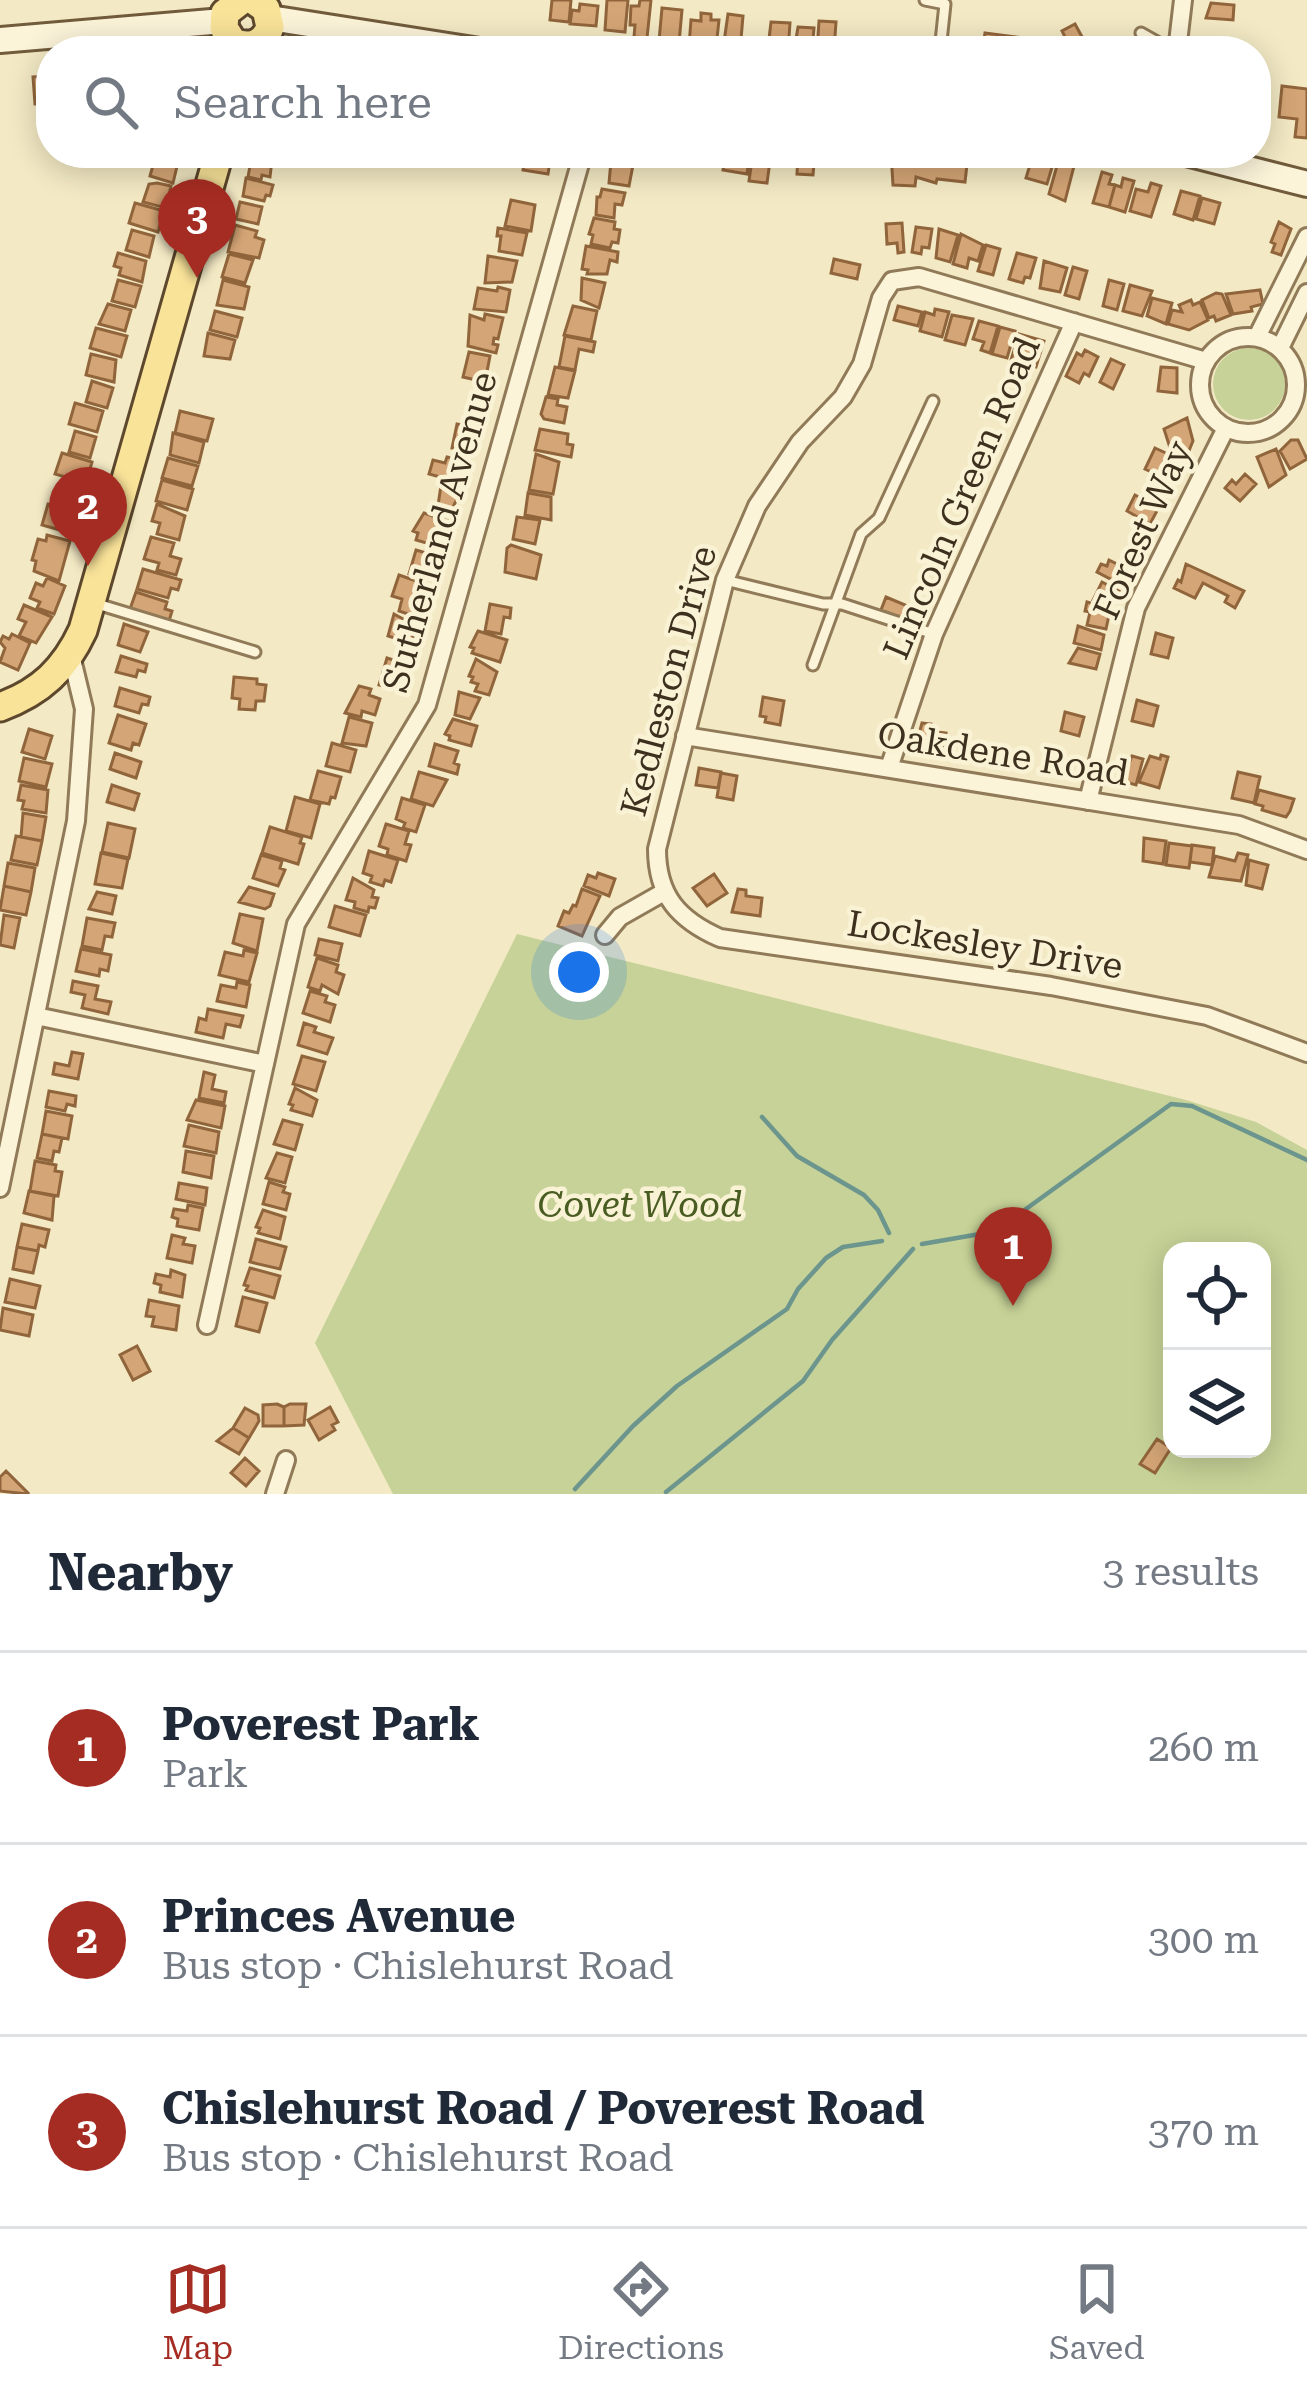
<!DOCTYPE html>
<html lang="en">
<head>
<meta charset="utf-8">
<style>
	body { margin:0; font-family:"Roboto Serif",serif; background:#f2f2f3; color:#1f2937 }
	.controls { position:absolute; right:36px; bottom:36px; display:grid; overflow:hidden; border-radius:24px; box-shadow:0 6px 30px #0003 }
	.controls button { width:108px; height:108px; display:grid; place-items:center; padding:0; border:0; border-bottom:3px solid #e0e1e3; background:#fff; color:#1f2937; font:60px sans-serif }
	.you { position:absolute; left:579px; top:972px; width:42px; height:42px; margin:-30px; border:9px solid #fff; border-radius:50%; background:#1a73e8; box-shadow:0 0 0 18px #1a73e833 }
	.badge { display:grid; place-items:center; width:78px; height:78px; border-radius:50%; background:#a52c22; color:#fff; font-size:39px; font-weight:700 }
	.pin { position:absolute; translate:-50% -99px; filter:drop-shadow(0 3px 6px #0008) }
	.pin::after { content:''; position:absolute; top:63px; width:42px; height:36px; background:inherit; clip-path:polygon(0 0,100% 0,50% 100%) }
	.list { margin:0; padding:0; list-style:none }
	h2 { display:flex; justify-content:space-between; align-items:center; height:156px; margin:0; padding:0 48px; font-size:51px }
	h2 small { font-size:39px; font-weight:400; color:#747a83 }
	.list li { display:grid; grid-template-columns:78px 1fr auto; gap:36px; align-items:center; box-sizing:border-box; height:192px; padding:0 48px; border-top:3px solid #e0e1e3 }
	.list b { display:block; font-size:45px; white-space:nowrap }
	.list p { margin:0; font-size:39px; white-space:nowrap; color:#747a83 }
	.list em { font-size:39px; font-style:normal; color:#747a83 }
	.icon { flex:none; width:66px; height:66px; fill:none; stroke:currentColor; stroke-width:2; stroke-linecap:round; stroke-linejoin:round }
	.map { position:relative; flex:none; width:1307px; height:1494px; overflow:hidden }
	.search { position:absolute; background:#fff; box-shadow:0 6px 30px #0003; left:36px; right:36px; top:36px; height:132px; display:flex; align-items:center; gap:30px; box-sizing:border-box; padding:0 42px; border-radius:48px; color:#747a83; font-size:45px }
	.sheet { height:732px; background:#fff }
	nav { display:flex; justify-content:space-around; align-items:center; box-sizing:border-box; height:168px; border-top:3px solid #e0e1e3; background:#fff; font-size:33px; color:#747a83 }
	nav a { display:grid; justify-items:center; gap:6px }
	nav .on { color:#a52c22 }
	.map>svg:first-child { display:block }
	.green { fill:#c6d297; fill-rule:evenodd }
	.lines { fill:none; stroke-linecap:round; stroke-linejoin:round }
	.stream { stroke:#6c958e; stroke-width:4.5 }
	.building { fill:#d4a576; stroke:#91653b; stroke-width:3 }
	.lane-casing { stroke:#907a58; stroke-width:15 }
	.street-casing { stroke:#907a58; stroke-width:22 }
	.secondary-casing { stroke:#715b3b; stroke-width:30 }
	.primary-casing { stroke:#5d472d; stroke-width:33 }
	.lane { stroke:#fcf4d9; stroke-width:9 }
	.street { stroke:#fcf4d9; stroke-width:16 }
	.secondary { stroke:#fcf4d9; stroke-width:24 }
	.primary { stroke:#f9e399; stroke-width:27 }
	.labels { text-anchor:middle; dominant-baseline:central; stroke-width:9; stroke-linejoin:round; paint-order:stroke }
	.street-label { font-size:36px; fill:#3e301e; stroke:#f9f2d5 }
	.park-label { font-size:36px; font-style:italic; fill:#495d22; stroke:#f9f2d5 }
</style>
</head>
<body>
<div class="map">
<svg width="1307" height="1494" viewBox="0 0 1307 1494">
	<rect width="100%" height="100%" fill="#f3e9c4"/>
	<path class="green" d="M1213 384a36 36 0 1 1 72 0a36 36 0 1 1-72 0Z
		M517,934l669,166 70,22 51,28v344h-914l-78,-151zM1172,1251h90v198h-90z"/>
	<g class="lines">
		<path class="stream" d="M762,1117l35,39 67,39 14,15 11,23
			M922,1244l58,-10 39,-20 152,-110 21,2 115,54
			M575,1489l58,-63 44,-40 110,-77 11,-20 28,-31 17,-11 39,-6
			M666,1492l137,-111 29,-41 81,-91"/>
	</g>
	<path class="building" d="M552,0h19l-2,22 -19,-2z
		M607,0h21l-3,32 -20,-2z
		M640,0h11l-4,38 -13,-1 1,-12h-5l1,-19h8z
		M1211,3l23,2 -1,15 -27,-2z
		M580,4l18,2 -2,20 -26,-2 2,-14 7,1z
		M662,8l20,2 -3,33 -20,-2z
		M701,13l10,1v6h8l-3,28 -27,-2 2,-26 10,1z
		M728,14l15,2 -3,35 -17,-2z
		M819,21l17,1 -2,29h-17z
		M771,22l19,1 -2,28h-26l1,-13 6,1z
		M1075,24l12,22 -15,5 -10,-20z
		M798,27l16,1 -2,23h-18z
		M985,33l70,9 -2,9h-71z
		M47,76l2,27 -14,1 -2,-27z
		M1282,86l25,3v49l-12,-1 2,-18 -18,-2z
		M526,153h25l-3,21 -25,-4z
		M726,153l23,5 -2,16 -24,-4z
		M753,153l18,1 -4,29 -18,-2z
		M798,153h17l-2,22 -16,-1z
		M891,153l77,3 -3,26 -28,-3 -1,4 -20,-6 -1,9 -22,-1z
		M252,155l20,5 -2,17 -8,-2 -1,5 -13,-3z
		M155,158l23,4 -5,21 -23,-7z
		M1032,158l21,6 -6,20 -21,-6z
		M611,161l22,4 -4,21 -20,-3z
		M1058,162l16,4 -9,35 -16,-7z
		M1102,172l10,3 -3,9 6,1 -6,22 -16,-4z
		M246,178l27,7 -3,11 -4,-1 -2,6 -21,-5z
		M1123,178l11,3 -9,31 -16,-5 6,-22 6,2z
		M157,183l14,3 -5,22 -23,-6 6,-18z
		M1151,183l10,3 -10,31 -21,-6 6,-22 12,3z
		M602,189l23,4 -3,12 -7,-1 -1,14 -18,-3 1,-18h3z
		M1181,191l19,5 -7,24 -19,-6z
		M1202,198l18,5 -6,21 -18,-5z
		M511,200l24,5 -4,26 -26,-5z
		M240,202l22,5 -4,17 -22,-5z
		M135,203l29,8 -6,21 -29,-9z
		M594,218l21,4 -1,7 6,1 -2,13 -6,-1 -2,6 -19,-4 2,-9 -4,-1z
		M1279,222l12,7 -10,26 -9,-3 3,-8 -4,-2z
		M902,223l2,29 -6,1 -1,-10 -10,1 -1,-20z
		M235,225l22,6 -2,6 9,3 -5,18 -31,-6z
		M916,227l16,2 -3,19 -7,-1 -1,7 -9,-2z
		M498,228l29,5 -5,22 -23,-4 2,-15h-4z
		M939,229l19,6 -8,27 -14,-4z
		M132,230l22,6 -5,21 -23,-7z
		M961,234l22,11 -5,16 -9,-3 -2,10 -14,-4z
		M986,245l14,4 -7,26 -15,-4z
		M586,246l32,6 -1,10 -7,-2 -3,14h-20l1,-4 -6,-1z
		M118,253l28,8 -4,21 -23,-7 2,-7 -7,-2z
		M1017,253l19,5 -6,20 -5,-1 -2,6 -14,-4z
		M229,254l24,6 -8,23 -23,-6z
		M488,256l29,5 -5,21 -27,1z
		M834,259l26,6 -3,14 -26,-6z
		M1044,261l23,7 -7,24 -20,-4z
		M1073,267l14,4 -8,28 -14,-4z
		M582,278l23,5 -6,25 -18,-8z
		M118,280l23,6 -6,21 -23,-6z
		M223,280l26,7 -5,22 -27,-4z
		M1109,280l15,4 -7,26 -14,-4z
		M1130,285l22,6 -10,25 -19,-5z
		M498,287l12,3 -4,22 -32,-3 4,-21 19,3z
		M1260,290l3,14 -12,3 1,4 -19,3 -7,-20z
		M1216,293l6,1 9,21 -15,6 -2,-5 -5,2 -7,-18z
		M1152,298l20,5 -6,21 -19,-8z
		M1191,300l2,5 7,-3 8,18 -19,10 -21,-6 4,-14 10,2 -3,-7z
		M108,304l23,6 -6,21 -26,-7z
		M573,306l24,5 -6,29 -27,-5z
		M898,306l24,6 -4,14 -24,-6z
		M935,309l14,3 -7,25 -22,-6 5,-19 9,3z
		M215,311l27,7 -5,19 -27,-7z
		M485,314l18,4 -5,21 -4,-1 -1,6 5,1 -2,8 -28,-7 2,-31 14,5z
		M952,315l21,4 -8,26 -20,-5z
		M979,321l19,5 -8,27 -9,-3 3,-8 -11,-3z
		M1000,327l15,4 -8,27 -15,-4z
		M96,328l31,8 -6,21 -31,-9z
		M208,333l27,7 -5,19 -26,-3z
		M1019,334l25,7 -8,26 -25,-7z
		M565,336l30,6 -2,10 -14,-3 -4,21 -16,-3z
		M1085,350l13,7 -9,19 -5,-3 -5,10 -13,-7 11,-23 5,3z
		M469,352l21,4 -5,26 -22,-5z
		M91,354l25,6 -2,22 -28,-7z
		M1111,359l13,6 -11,24 -13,-7z
		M555,367l20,4 -7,27 -20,-3z
		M1161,367l16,1v25l-19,-2z
		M92,381l21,7 -6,20 -21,-6z
		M546,397l12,2 -1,6 10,2 -3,16 -20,-4 -3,-5z
		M75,403l28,8 -6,21 -28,-8z
		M180,411l33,8 -6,22 -32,-8z
		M1187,418l6,23 -7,17 -15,-7 -7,-22z
		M457,424l17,4 -6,23 -16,-3z
		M540,429l28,5 -1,10 6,1 -2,12 -36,-7z
		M75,431l21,6 -6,21 -21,-6z
		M173,433l31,9 -5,21 -29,-8z
		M1291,440h7l9,19 -17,10 -10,-18z
		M1155,448l28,13 -10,21 -28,-13z
		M1276,449l10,26 -17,12 -12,-30z
		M62,453l30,9 -6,21 -31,-9z
		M536,454l23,8 -6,32 -24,-4z
		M447,457l16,4 -9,20 -25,-7 4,-14 12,3z
		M168,458l30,8 -6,20 -30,-8z
		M1245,474l11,10 -16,17 -15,-13 7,-8 4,4z
		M442,479l22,6 -15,30 -12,-3z
		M1154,479l17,8 -9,18 -17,-8z
		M162,480l31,9 -6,21 -31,-9z
		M61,481l22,6 -5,21 -23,-6z
		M528,493l23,4v23l-26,-5z
		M1135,495l24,12 -9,17 -23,-13z
		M48,504l28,8 -6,21 -28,-8z
		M157,504l28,12 -6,24 -22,-6 3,-11 -8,-2z
		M424,513l24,8 -8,26 -24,-7 2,-7 -5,-2z
		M517,517l23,3 -5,24 -22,-5z
		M47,535l23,6 -11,40 -25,-10 2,-10 -4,-1 6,-21 8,2z
		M151,537l23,6 -4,13 11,3 -5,16 -19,-5 2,-7 -15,-4z
		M511,545l30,10 -5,24 -31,-7 2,-24z
		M416,550l24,7 -2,9 -12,4 -2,8 -15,-4z
		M1109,560l20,10 -9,14 -23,-12 4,-8 6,2z
		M1186,564l58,27 -9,17 -10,-6 3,-6 -25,-13 -8,15 -21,-10 4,-8 3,2z
		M143,569l38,11 -3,10 -7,-2 -3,10 -31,-9z
		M399,575l26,9 -4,13 -4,-1 -2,5 5,1 -3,8 -4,-1 -2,6 -12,-4 3,-12 -10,-3z
		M47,578l18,8 -11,28 -17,-6 3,-6 -10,-4 6,-15 7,3z
		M1102,582l17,9 -9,17 -17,-8z
		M136,592l31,10 -2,7 7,2 -3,10 -39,-12z
		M886,597l24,10 -5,13 -24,-10z
		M1087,602l14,4 -1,7 9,2 -3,14 -19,-4 3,-13 -5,-1z
		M490,604l21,4 -1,10 -6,-1 -3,17 -16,-3z
		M24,605l28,12 -16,26 -17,-7 7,-14 -8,-3z
		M394,614l22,12 -5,17 -23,-7z
		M124,624l24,8 -8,20 -22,-7z
		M1078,626l26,9 -3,15 -27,-7z
		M478,631l29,9 -7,22 -28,-9 2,-5 -4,-1z
		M1156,633l17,5 -5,20 -17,-4z
		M12,634l18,9 -12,27 -18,-8 5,-14 -5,-6 3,-6 6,3z
		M1078,648l22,6 -4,15 -27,-6z
		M121,656l26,8 -2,8 -7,-2 -2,7 -20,-5z
		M387,658l16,5 -8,26 -16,-4z
		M476,659l21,13 -8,23 -14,-4 3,-7 -7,-2 2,-5 -4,-1z
		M234,677l23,2v5l9,1 -2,16h-8l-1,9 -16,-1 1,-10 -8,-1z
		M359,686l12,3 -2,6 11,4 -5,16 -13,-4 -1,6 -16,-4z
		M120,688l30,9 -2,8 -6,-1 -3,9 -24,-7z
		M459,692l21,6 -10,21 -15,-4z
		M763,697l21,4 -4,24 -15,-3 1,-5 -6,-1z
		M1137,700l21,6 -5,20 -21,-5z
		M1065,712l19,5 -5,19 -18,-5z
		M118,715l28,9 -7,21 -6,-2 -2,7 -22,-7z
		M349,717l23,6 -6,23 -24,-3z
		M453,719l24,7 -6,20 -22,-6 1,-4 -5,-2z
		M922,723l9,1 -1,7 16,2 -3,17 -27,-5z
		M29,729l23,7 -7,23 -23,-7z
		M332,743l24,7 -6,22 -24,-6z
		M435,744l23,7 -4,12 5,2 -2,9 -28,-8z
		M115,753l26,9 -5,16 -26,-9z
		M1161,755l7,2 -9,31 -20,-6 11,-26 10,3z
		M1132,756l11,3 -7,26 -14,-4z
		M24,758l28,6 -6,23 -27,-6z
		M699,768l22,4 -3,16 -22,-3z
		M318,771l23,6 -6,21 -4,-1 -2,7 -19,-4z
		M419,772l28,8 -14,26 -22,-7z
		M1238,772l22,5 -6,26 -22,-5z
		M721,773l16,3 -4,24 -16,-3z
		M21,785l27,5 -2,23 -24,-4 2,-8 -6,-1z
		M112,785l27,9 -5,16 -27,-8z
		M1259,790l35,9 -4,12 -4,6 -24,-7 1,-4 -8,-2z
		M295,797l25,7 -9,34 -25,-7z
		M402,798l23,7 -9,27 -13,-4 2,-5 -9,-4z
		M23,813l23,4 -4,24 -21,-4z
		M108,823l27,6 -6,29 -27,-6z
		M386,824l23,7 -4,13 6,1 -5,16 -19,-6 1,-6 -9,-3z
		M270,827l32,10 -2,6 4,1 -6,20 -36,-11z
		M16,836l26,5 -5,24 -26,-5z
		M1144,838l22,3 -3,23 -20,-3z
		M1169,843l23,3 -3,22 -23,-3z
		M1192,845l22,3 -2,17 -22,-3z
		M369,851l29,9 -7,22 -6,-2 -2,6 -13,-4 2,-6 -9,-3z
		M101,853l27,6 -6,29 -27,-4z
		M1238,853l10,2 -7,26 -32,-4 6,-21 20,5z
		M261,855l21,6 -2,7 5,2 -7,16 -25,-8z
		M1249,860l19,5 -6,24 -16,-4z
		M8,863l27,5 -4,24 -27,-6z
		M598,873l17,6 -6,17 -25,-10 4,-11 8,3z
		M714,874l13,19 -20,13 -14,-18z
		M353,878l21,12 -2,7 6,1 -3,10 -6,-1 -1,5 -14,-4 1,-6 -9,-2z
		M4,886l27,6 -5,23 -26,-5z
		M249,887l25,7 -4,12 -5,3 -26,-7z
		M582,889l18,7 -18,40 -24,-10 6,-15 5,2 4,-8 3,1z
		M738,889l8,1v6l16,2 -2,18 -28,-4z
		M97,892l19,4 -4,18 -23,-5z
		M335,906l31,9 -6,21 -31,-9z
		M240,914l23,5 -6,32 -24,-8z
		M4,915l16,3 -6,30 -14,-3z
		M87,918l28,5 -3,14 -7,-1 -3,14 -20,-4z
		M319,939l23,5 -4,17 -23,-6z
		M81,949l30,6 -3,16 -8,-2 -1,7 -23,-5z
		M244,950l13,3 -8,29 -30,-7 6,-23 18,4z
		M317,958l21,7 -2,7 8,3 -6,19 -16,-9 -2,6 -12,-4z
		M73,981l25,5 -3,13 16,3 -3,12 -26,-6 3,-13 -14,-3z
		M237,982l13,3 -4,22 -29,-6 4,-16 15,3z
		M310,991l17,5 -2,6 10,3 -5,17 -27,-9z
		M208,1009l35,7 -3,11 -14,-3 -3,14 -27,-6 3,-14 7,2z
		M304,1023l12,4 -2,5 19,6 -6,16 -29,-9z
		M72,1052l11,2 -5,25 -25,-5 2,-11 14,3z
		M302,1056l23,6 -9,29 -23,-7z
		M204,1072l11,3 -3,14 14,3 -2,11 -25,-5z
		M295,1088l22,12 -5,16 -21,-6 2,-5 -4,-1z
		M49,1091l27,5 -1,10 -8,-2 -2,7 -19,-4z
		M196,1100l29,6 -4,22 -34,-8z
		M46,1111l26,5 -4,23 -26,-5z
		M283,1120l19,5 -7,25 -21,-6z
		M189,1125l30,7 -3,21 -32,-7z
		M42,1134l20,4 -3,14 -5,-1 -2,10 -15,-3z
		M186,1151l28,5 -3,22 -28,-6z
		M277,1153l15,4 -7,26 -19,-5z
		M35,1161l21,4 -1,6 7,1 -4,24 -28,-5z
		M269,1182l16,5 -2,5 7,2 -4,16 -23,-6z
		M179,1183l28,5 -2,17 -29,-6z
		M29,1191l25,5 -2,24 -28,-7z
		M188,1205l15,3 -4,22 -22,-4 1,-7 -6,-2 2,-8 13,2z
		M263,1210l22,7 -5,22 -22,-6 2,-5 -4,-1z
		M22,1224l27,6 -4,17 -6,-2 -1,6 -21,-4z
		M172,1235l13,3 -2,6 12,2 -3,17 -25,-5z
		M256,1239l30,8 -6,22 -30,-7z
		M17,1247l21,4 -5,22 -20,-4z
		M250,1268l30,8 -6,22 -28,-8 2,-4 -4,-1z
		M171,1270l14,5 -3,22 -22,-5 1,-7 -7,-2 2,-9 14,3z
		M10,1279l30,7 -5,22 -30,-6z
		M243,1297l24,6 -8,29 -23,-6z
		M149,1300l30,6 -3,24 -24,-4 2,-9 -8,-1z
		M3,1308l30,7 -4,21 -29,-6z
		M137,1346l13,25 -17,9 -13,-25z
		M277,1404l7,3v19h-21v-21z
		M290,1404h16l-2,21 -20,1v-19z
		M330,1407l8,15 -6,3 3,5 -16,10 -11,-20z
		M245,1408l13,7 1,6 -10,17 -16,-10z
		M233,1428l16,10 -10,16 -22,-13z
		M1157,1439l14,9 -16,25 -15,-9z
		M245,1458l14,13 -13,15 -15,-13z
		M6,1471l22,22 -1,1 -27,-3v-14z"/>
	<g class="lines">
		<g class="lane-casing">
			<path id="lane" d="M925,0l20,4 -5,47
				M1141,33l32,18
				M725,580l98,24h19l92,30
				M94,603l161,49
				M813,665l48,-131 18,-16 54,-117"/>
		</g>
		<g class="street-casing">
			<path id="street" d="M1177,51l6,-51
				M1200 385a48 48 0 1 1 96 0a48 48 0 1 1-96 0Z
				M1257,337l50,-100
				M1280,348l27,-55
				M1206,361l-287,-84 -27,4 -11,17 -19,66 -19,33 -43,45 -43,64 -32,74 -68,269c0,47 22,71 63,89l331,48 156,30 100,37
				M685,736l554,89 68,25
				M889,768l45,-134 140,-312
				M1088,801l48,-193 90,-180
				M605,935l15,-18 44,-25
				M36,1016l229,48
				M0,1188l76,-367 8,-112 -13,-54
				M207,1325l89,-401 131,-219 156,-552
				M275,1494l11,-34"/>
		</g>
		<g class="secondary-casing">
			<path id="secondary" d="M270,18l210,33
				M0,40l223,-19
				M1186,153l121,31"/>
		</g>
		<g class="primary-casing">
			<path id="primary" d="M242,0l-17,13 -1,15 9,14c17,7 31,2 37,-15l-4,-18 -13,-9
				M0,707c41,-15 65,-38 83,-77l136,-477"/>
		</g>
		<use href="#lane" class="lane"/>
		<use href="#street" class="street"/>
		<use href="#secondary" class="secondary"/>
		<use href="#primary" class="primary"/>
	</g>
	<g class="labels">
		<g class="street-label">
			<text transform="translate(962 498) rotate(-67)">Lincoln Green Road</text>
			<text transform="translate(1143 530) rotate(-66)">Forest Way</text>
			<text transform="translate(440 532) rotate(-74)">Sutherland Avenue</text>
			<text transform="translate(669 681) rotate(-75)">Kedleston Drive</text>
			<text transform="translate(1003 754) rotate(9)">Oakdene Road</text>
			<text transform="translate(985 945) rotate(9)">Lockesley Drive</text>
		</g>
		<g class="park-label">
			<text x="640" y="1205">Covet Wood</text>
		</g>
	</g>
</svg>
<div class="controls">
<button><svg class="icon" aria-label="locate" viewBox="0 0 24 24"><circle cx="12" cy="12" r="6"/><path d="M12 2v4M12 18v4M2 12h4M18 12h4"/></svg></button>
<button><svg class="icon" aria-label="layers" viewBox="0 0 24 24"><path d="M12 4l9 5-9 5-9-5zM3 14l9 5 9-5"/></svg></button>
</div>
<div class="you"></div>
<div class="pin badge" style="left:1013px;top:1306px">1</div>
<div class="pin badge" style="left:88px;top:566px">2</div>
<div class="pin badge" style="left:197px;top:278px">3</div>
<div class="search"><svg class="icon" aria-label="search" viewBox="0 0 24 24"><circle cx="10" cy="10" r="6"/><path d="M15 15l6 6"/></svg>Search here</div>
</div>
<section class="sheet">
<h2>Nearby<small>3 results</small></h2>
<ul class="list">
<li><span class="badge">1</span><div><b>Poverest Park</b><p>Park</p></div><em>260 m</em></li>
<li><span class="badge">2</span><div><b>Princes Avenue</b><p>Bus stop · Chislehurst Road</p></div><em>300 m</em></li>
<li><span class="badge">3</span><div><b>Chislehurst Road / Poverest Road</b><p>Bus stop · Chislehurst Road</p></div><em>370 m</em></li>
</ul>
</section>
<nav>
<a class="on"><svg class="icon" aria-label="map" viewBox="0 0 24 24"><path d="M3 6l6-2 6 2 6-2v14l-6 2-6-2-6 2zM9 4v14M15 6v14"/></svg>Map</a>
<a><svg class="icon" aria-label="directions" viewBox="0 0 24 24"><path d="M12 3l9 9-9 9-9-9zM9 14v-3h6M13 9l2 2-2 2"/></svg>Directions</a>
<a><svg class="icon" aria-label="saved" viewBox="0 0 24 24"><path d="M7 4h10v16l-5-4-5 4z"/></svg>Saved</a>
</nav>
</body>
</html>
